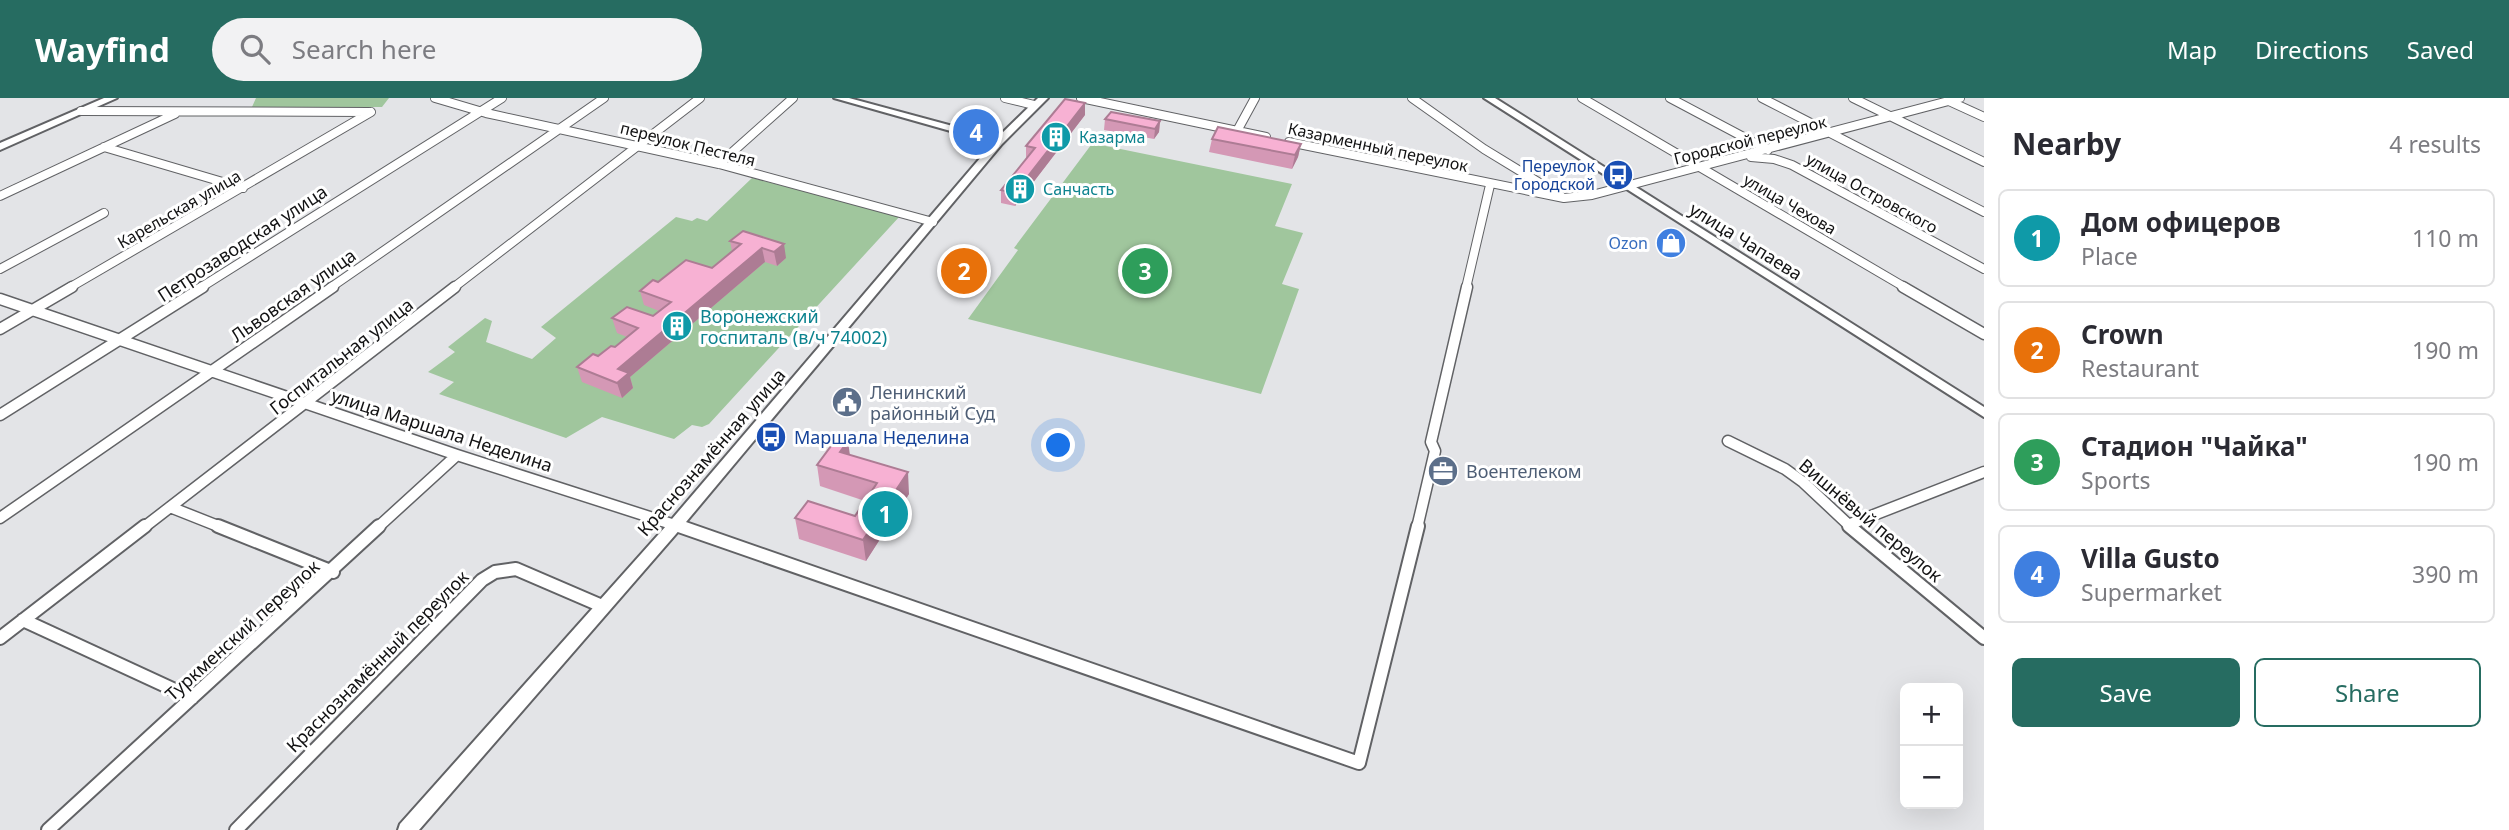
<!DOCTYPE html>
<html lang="en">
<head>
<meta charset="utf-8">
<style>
	body { margin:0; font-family:"Noto Sans",sans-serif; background:#f2f2f3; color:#2b2b33 }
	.controls { position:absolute; right:21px; bottom:21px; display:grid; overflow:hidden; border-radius:10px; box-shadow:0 7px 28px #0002 }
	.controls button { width:63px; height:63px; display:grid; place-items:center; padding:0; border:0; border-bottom:2px solid #e1e1e2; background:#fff; color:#2b2b33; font:35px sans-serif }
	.you { position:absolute; left:1059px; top:348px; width:24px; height:24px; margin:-18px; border:5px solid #fff; border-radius:50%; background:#1a73e8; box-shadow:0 0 0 10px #1a73e833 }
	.badge { display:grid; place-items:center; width:46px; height:46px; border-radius:50%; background:#266c61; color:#fff; font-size:23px; font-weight:700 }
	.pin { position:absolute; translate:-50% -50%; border:4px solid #fff; box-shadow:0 2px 7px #0006 }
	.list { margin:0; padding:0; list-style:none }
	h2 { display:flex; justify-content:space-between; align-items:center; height:91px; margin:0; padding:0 28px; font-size:30px }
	h2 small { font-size:23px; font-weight:400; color:#7c7c81 }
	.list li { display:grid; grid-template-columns:46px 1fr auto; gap:21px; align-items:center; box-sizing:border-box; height:98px; margin:0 14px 14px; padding:0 14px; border:2px solid #e1e1e2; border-radius:10px }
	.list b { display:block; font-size:26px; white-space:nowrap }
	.list p { margin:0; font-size:23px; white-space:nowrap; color:#7c7c81 }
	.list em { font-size:23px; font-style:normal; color:#7c7c81 }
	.actions { display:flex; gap:14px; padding:21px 28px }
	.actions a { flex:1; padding:16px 0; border:2px solid #266c61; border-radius:10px; text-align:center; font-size:24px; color:#266c61 }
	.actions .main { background:#266c61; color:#fff }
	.icon { flex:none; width:38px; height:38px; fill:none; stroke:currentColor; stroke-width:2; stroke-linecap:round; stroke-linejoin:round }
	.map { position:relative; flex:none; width:1984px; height:732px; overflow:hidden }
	header { display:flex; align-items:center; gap:42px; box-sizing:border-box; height:98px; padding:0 35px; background:#266c61; color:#fff }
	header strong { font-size:33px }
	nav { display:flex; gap:38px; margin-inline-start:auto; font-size:24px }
	.search { width:490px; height:63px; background:#f2f2f3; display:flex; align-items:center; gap:18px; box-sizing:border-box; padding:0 24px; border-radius:38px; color:#7c7c81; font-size:26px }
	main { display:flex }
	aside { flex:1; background:#fff }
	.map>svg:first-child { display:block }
	.green { fill:#a0c69d }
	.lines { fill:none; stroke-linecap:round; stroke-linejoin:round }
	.street-far2-casing { stroke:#616265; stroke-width:10 }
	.street-far1-casing { stroke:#616265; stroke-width:13 }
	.street-casing { stroke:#616265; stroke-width:16 }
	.secondary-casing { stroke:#616265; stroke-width:4 }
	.street-far2 { stroke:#fff; stroke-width:8 }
	.street-far1 { stroke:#fff; stroke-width:10 }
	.street { stroke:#fff; stroke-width:12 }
	.secondary { fill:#fff; fill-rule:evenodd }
	.wall { fill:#d498b5 }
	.shaded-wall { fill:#ad7c94 }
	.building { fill:#f7b1d3; stroke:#ad7c94; stroke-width:2 }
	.labels { text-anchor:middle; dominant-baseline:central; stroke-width:6; stroke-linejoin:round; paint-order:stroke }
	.far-culture-label { font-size:16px; fill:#0d838f; stroke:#fff; text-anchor:start }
	.far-street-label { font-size:16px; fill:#121213; stroke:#fff }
	.far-transit-label { font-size:16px; fill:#164399; stroke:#fff; text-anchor:end }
	.far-shop-label { font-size:16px; fill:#366cbe; stroke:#fff; text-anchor:end }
	.street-label { font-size:18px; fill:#121213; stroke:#fff }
	.culture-label { font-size:18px; fill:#0d838f; stroke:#fff; text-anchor:start }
	.service-label { font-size:18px; fill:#4e5e75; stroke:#fff; text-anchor:start }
	.transit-label { font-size:18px; fill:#164399; stroke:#fff; text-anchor:start }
</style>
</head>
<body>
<header>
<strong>Wayfind</strong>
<div class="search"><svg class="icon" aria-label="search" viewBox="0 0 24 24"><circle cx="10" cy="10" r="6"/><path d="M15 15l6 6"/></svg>Search here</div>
<nav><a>Map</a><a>Directions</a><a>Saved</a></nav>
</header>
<main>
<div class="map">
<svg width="1984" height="732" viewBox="0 0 1984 732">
	<rect width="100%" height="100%" fill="#e3e4e7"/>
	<path class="green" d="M256,0h133l-7,9h-130z
		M1096,46l196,40 -17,42 28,7 -21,51 17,5 -38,105 -293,-75 50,-69 -4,-2 77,-103z
		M752,80l148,38 -191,208 -7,3 -10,-2 -18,14 -72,-22 -36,21 -127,-44 15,-12 -26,-10 27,-20 -7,-5 37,-29 7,3 -6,21 46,17 24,-21 -15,-11 135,-110 16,4 5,-3 10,3z"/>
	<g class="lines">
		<g class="street-far2-casing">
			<path id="street-far2" d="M435,0l51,15 233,51 214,58
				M1005,0l29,7
				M1081,0l185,39
				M1412,0l72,51 77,47
				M1582,0l324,190
				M1670,0l98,52
				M1762,0l222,114
				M1853,0l131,64
				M1949,3l35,16
				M81,13l288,1
				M1237,33l18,-33
				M1289,44l275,56 28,-3 368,-97
				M104,49l139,41
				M1751,59l23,2 18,6 192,104
				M719,66l74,-66
				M0,98l175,-82
				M0,171l104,-56
				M69,190l302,-176
				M200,190l302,-190
				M330,190l274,-190
				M453,190l247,-190
				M1466,190l24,-103"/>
		</g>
		<g class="street-far1-casing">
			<path id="street-far1" d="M1903,189l81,47
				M0,201l457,156 227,73
				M0,231l72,-42
				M0,317l203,-128
				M1728,343l57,28 18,13 49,46
				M170,409l53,21
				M0,420l333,-231
				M1848,427l136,-53
				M143,430l312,-241
				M377,430l80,-73
				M1417,430l18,-77 -4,-9 36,-155"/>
		</g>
		<g class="street-casing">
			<path id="street" d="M218,428l115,46
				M679,428l680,237 59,-237
				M1849,428l135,112
				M23,522l169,78
				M0,540l145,-112
				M48,732l331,-304
				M236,732l246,-250 13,-8 21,-3 86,37"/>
		</g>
		<g class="secondary-casing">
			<path id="secondary" d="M104,0h13l-117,52v-7z
				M834,0h15l148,40 41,-40h10l-46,46 -326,390 -257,296h-21l2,-6 266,-298 327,-383z
				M1484,0h11l489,309v10z"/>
		</g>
		<use href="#street-far2" class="street-far2"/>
		<use href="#street-far1" class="street-far1"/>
		<use href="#street" class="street"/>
		<use href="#secondary" class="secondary"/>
	</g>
	<path class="wall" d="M1085,17l-70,91 -14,-3v-13l25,-31v-13z
		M1105,21l55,2 -1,11 -5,7 -50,-9z
		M1212,41l89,5 -3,13 -6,12 -83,-17z
		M743,133l43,27 -9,8 -12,-4 -135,115 3,11 -11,10 -40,-16 -5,-15 38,-20 12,-10 -10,-4 -5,-15 41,-2 6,-5 -15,-6 -4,-14 18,-9 54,-14 20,-17 -2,-10z
		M850,357l59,39 -43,67 -67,-22 -4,-21 60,-2 10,-15 -45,-15 -3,-21z"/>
	<path class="shaded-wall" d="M1085,5v12l-70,91v-13z
		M1160,23l-1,11 -5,7 1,-10z
		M1301,46l-3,13 -6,12 3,-14z
		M784,146l2,14 -9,8 -3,-14z
		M762,150l3,14 -135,115 3,11 -11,10 -5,-15 1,-14z
		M848,343l3,22 -8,11 -3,-22z
		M908,374l1,22 -43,67 -3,-21z"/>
	<path class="building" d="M1065,1l20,4 -70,90 -14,-3 34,-42 -9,-2z
		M1111,14l49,9 -5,8 -50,-10z
		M1218,29l83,17 -6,11 -83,-16z
		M743,133l41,13 -10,8 -12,-4 -144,121 11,4 -12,10 -40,-16 16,-13 5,2 13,-10 4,1 23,-19 -26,-10 15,-11 26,9 18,-14 -31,-11 13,-11 5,2 28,-22 26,8 29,-24 -11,-3z
		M837,340l11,3 -8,11 68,20 -45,68 -68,-22 13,-17 47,15 22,-33 -60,-18z"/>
	<defs>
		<g id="building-disc" transform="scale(1.575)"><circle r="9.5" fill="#0f9aa8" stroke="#fff"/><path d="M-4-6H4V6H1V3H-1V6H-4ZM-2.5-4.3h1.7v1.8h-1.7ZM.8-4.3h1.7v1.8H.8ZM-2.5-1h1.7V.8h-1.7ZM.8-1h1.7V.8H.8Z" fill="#fff"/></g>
		<g id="bus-disc" transform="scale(1.575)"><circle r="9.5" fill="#1a4fb4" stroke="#fff"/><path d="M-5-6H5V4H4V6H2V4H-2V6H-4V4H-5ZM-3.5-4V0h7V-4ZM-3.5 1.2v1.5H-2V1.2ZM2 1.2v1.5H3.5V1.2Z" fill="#fff"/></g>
		<g id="shop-disc" transform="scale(1.575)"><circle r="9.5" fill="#3f7fe0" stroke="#fff"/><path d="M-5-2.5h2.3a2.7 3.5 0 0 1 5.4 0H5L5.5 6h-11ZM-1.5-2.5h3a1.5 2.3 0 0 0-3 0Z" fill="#fff"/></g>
		<g id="civic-disc" transform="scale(1.575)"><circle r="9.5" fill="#5c6f8a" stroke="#fff"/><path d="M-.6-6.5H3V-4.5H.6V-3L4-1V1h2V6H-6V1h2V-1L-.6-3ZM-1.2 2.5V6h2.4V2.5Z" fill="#fff"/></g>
		<g id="office-disc" transform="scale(1.575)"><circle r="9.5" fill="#5c6f8a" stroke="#fff"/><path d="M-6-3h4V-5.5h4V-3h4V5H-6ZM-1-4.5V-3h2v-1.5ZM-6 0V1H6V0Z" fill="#fff"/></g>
	</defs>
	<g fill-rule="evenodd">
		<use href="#building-disc" x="1056" y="39"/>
		<use href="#bus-disc" x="1618" y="77"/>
		<use href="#building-disc" x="1020" y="91"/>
		<use href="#shop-disc" x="1671" y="145"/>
		<use href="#building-disc" x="677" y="228"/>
		<use href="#civic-disc" x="847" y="304"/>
		<use href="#bus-disc" x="771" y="339"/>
		<use href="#office-disc" x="1443" y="373"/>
	</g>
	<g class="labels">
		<g class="far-culture-label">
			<text x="1079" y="39">Казарма</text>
			<text x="1043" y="91">Санчасть</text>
		</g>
		<g class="far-street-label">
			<text transform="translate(1750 42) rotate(-14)">Городской переулок</text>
			<text transform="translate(688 46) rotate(14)">переулок Пестеля</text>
			<text transform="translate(1378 49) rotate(12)">Казарменный переулок</text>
			<text transform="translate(1872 95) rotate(29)">улица Островского</text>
			<text transform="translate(1790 106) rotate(30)">улица Чехова</text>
			<text transform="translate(179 111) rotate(-30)">Карельская улица</text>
		</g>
		<g class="far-transit-label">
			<text x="1595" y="68">Переулок<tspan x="1595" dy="18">Городской</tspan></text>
		</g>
		<g class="far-shop-label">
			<text x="1648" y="145">Ozon</text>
		</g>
		<g class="street-label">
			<text transform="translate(1746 143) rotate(32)">улица Чапаева</text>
			<text transform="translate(242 145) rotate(-33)">Петрозаводская улица</text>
			<text transform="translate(293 197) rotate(-35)">Львовская улица</text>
			<text transform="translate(341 258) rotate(-38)">Госпитальная улица</text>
			<text transform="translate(442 332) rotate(18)">улица Маршала Неделина</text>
			<text transform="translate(711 354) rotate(-49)">Краснознамённая улица</text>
			<text transform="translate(1871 422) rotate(40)">Вишнёвый переулок</text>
			<text transform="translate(242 532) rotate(-42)">Туркменский переулок</text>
			<text transform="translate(377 563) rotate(-45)">Краснознамённый переулок</text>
		</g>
		<g class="culture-label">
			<text x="700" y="218">Воронежский<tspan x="700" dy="21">госпиталь (в/ч 74002)</tspan></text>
		</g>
		<g class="service-label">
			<text x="870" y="294">Ленинский<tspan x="870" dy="21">районный Суд</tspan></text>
			<text x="1466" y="373">Воентелеком</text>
		</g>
		<g class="transit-label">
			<text x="794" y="339">Маршала Неделина</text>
		</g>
	</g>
</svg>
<div class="controls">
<button>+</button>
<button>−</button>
</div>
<div class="you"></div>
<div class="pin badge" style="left:885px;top:416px;background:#0f9aa8">1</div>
<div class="pin badge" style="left:964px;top:173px;background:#e8710a">2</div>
<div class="pin badge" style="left:1145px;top:173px;background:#2e9e5b">3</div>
<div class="pin badge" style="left:976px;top:34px;background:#3f7fe0">4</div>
</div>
<aside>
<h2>Nearby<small>4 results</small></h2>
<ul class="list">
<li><span class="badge" style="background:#0f9aa8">1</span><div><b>Дом офицеров</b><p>Place</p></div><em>110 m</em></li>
<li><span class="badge" style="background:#e8710a">2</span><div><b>Crown</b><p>Restaurant</p></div><em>190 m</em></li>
<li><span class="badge" style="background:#2e9e5b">3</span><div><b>Стадион &quot;Чайка&quot;</b><p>Sports</p></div><em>190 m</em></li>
<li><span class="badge" style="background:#3f7fe0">4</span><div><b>Villa Gusto</b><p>Supermarket</p></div><em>390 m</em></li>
</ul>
<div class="actions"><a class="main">Save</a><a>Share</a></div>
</aside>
</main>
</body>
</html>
